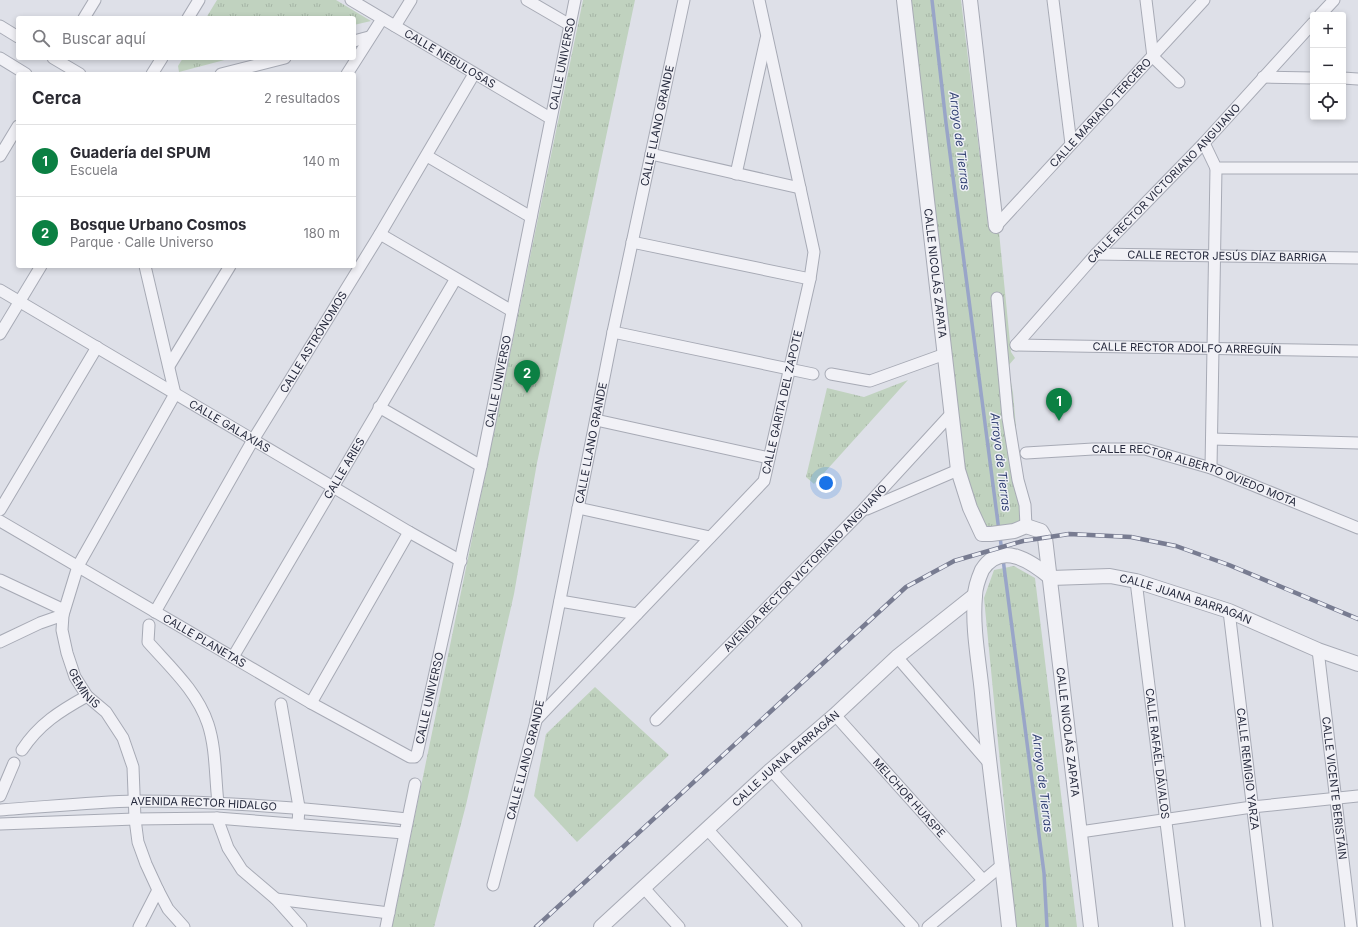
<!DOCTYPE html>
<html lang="es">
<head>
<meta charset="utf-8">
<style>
	body { margin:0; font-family:Inter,sans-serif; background:#f7f7f7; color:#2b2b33 }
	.controls { position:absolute; right:12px; top:12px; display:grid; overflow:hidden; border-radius:4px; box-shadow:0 2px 6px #0003 }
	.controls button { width:36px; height:36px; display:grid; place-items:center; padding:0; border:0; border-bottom:1px solid #e1e1e2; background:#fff; color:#2b2b33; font:20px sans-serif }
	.you { position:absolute; left:826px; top:483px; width:14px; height:14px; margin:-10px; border:3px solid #fff; border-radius:50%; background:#1a73e8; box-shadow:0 0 0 6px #1a73e833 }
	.badge { display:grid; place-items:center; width:26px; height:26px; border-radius:50%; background:#0b8043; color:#fff; font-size:13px; font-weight:700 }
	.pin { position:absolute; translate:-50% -33px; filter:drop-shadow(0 1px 2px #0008) }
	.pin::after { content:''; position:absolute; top:21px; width:14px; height:12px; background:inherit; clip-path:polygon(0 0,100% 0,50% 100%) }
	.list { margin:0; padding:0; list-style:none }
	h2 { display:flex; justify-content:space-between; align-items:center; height:52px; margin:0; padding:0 16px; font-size:17px }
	h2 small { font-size:13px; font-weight:400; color:#7c7c81 }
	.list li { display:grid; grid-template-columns:26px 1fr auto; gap:12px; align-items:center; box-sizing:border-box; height:72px; padding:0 16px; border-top:1px solid #e1e1e2 }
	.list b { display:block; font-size:15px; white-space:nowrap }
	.list p { margin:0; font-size:13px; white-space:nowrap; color:#7c7c81 }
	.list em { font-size:13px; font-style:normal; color:#7c7c81 }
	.icon { flex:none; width:22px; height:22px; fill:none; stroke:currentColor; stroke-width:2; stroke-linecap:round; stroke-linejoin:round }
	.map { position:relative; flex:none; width:1358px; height:927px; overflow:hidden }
	.search { position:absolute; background:#fff; box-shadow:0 2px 6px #0003; left:16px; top:16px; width:340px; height:44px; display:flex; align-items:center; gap:10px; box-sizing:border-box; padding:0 14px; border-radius:4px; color:#7c7c81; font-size:15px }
	.panel { position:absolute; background:#fff; box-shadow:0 2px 6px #0003; left:16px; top:72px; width:340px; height:196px; border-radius:4px }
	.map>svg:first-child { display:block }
	.grass { fill:url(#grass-tufts) }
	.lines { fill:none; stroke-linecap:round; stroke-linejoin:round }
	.stream { stroke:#99a5c8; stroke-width:3.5 }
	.minor-casing { stroke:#a7aab5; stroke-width:13 }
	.tertiary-casing { stroke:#a7aab5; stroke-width:16 }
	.minor { stroke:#f1f1f6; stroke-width:11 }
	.tertiary { stroke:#f1f1f6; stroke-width:14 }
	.rail-casing { stroke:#787c91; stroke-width:4.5 }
	.rail { stroke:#edeff5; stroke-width:3; stroke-dasharray:9; stroke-linecap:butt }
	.labels { text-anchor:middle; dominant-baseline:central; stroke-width:3; stroke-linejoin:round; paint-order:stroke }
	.street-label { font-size:11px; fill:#272b3e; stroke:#edeff5 }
	.water-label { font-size:12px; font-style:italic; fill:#314072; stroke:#edeff5 }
</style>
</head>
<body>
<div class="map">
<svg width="1358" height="927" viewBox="0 0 1358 927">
	<defs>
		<pattern id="grass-tufts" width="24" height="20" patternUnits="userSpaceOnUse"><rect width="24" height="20" fill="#c0d2bf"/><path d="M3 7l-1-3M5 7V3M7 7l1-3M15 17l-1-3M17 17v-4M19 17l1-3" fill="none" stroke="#a5b4a5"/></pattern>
	</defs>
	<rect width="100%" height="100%" fill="#dee0e8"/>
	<path class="grass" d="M217,0h119l35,21 -17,4v-7h-148z
		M583,0h52l-98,463 -23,131 -48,211 -32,122h-42z
		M909,0h52l27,224 11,8 12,120 4,6 -7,8 5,27 11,126 -19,11 -18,-2 -11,-13 -12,-44z
		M183,58h49l-53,14 -1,-6z
		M908,380l-94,104 -8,-7 21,-89 37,9z
		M1014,566l21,12 42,349h-61l-32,-329 10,-28z
		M595,687l74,68 -92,87 -43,-46 12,-62z"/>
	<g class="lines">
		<path class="stream" d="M932,0l14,123 53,408
			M1000,537l2,15
			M1003,559l41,314 3,54"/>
		<g class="minor-casing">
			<g id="minor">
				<path id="s1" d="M351,0l199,118"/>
				<path d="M527,0l43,25"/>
				<path d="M1053,0l18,144"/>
				<path d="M1146,0l7,57 26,25"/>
				<path d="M1320,15l14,-15"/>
				<path d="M84,18l11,-18"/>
				<path d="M188,18l11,-18"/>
				<path d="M0,26l18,11"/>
				<path d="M395,26l16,-26"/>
				<path d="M354,41l15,-4"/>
				<path d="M0,58l26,16"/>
				<path d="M53,58l27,16"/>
				<path d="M152,74l10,-16"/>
				<path d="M221,74l64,-16"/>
				<path d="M347,74l35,-55"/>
				<path d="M1263,77l50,1"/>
				<path d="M1343,78l15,1"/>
				<path d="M1204,143l12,25h142"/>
				<path d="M651,154l149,34"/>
				<path d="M0,156l18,-30"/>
				<path d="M427,156l104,61"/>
				<path d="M736,174l30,-135"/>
				<path id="s2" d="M996,226l208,-226"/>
				<path d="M380,234l132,77"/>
				<path d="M632,242l178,37"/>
				<path id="s3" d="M1096,254l262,4"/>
				<path d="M145,266l30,128"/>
				<path id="s4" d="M0,290l409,242 52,29"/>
				<path d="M997,298l11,120 10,62 7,25 1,21"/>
				<path d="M613,332l200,42"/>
				<path d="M0,334l41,-68"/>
				<path id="s5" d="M1016,345l80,-91 108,-111 109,-120"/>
				<path id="s6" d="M1016,345l342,6"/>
				<path d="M169,366l61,-100"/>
				<path d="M831,374l39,7 75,-27"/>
				<path id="s7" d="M175,394l-97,172 -15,49 -1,15 5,23 8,24 12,19 19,16 17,26 10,29 2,52 3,23 8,22 12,26 10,19 16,18"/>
				<path d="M379,407l102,59"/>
				<path d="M596,420l173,38"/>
				<path d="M1212,439l146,4"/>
				<path id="s8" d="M1026,453l67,-4h52l66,19 147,60"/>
				<path d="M1211,468l5,-300"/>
				<path d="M578,508l132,29"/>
				<path d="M867,509l91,-39"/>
				<path d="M0,510l97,-163"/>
				<path id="s9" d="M0,521l311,182 99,54h5l2,-3 64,-288 94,-466"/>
				<path d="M0,580l64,30"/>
				<path id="s10" d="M1136,581l43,346"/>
				<path d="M560,601l77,13"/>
				<path id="s11" d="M1229,611l38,316"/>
				<path id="s12" d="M155,612l98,-172 127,-206 94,-160"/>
				<path d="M149,625l-1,17c22,25 49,49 60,82 8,24 7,53 10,79"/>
				<path d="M0,642l40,-19 23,-8"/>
				<path id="s13" d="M1318,650l33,277"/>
				<path id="s14" d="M233,657l222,-377"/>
				<path d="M897,657l92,106"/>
				<path d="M311,703l98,-171"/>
				<path d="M281,704l18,103 -1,17"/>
				<path id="s15" d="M835,715l148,165"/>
				<path id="s16" d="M536,720l228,-239 46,-202 4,-27 -55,-252"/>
				<path id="s17" d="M656,720l206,-209 89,-97"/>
				<path d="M22,750c17,-26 38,-39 65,-54"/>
				<path d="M771,770l142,157"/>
				<path d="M0,796l14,-33"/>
				<path id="s18" d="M0,810c45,-3 91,-8 136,-9 91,0 181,8 271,18"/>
				<path d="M217,818l11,30 14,22 34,29 25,28"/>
				<path d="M0,824l135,-5 82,-1 187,15"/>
				<path d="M708,830l88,97"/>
				<path d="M1080,832l172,-25 106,-11"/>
				<path id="s19" d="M493,885l43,-164 77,-389 71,-332"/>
				<path d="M643,887l36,40"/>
				<path d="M276,899l113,14"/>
				<path d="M139,927l19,-37"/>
				<path d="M386,927l29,-143"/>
				<path d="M928,927l74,-62"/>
			</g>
		</g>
		<g class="tertiary-casing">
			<g id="tertiary">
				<path id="s20" d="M904,0l54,470 12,38 12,26h9l23,-3 12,-5 15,5 4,7 46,389"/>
				<path d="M970,0l26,226"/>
				<path id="s21" d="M601,927l170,-157 64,-55 62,-58 78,-62"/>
				<path id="s22" d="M1009,927c-8,-78 -20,-156 -27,-234 -3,-31 -10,-65 -7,-97 0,-7 4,-19 7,-26 19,-30 50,-8 69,8l59,-2 26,5 93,30 89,39 40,14"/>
			</g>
		</g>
		<use href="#minor" class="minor"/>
		<use href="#tertiary" class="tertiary"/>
		<g class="rail-casing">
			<path id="rail" d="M536,927l370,-340 48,-26 69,-20 46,-7 62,3 45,9 53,19 129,54"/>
		</g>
		<use href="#rail" class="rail"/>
	</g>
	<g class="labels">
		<g class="street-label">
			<text stroke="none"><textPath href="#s1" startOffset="115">CALLE NEBULOSAS</textPath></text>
			<text stroke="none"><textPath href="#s9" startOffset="1187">CALLE UNIVERSO</textPath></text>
			<text stroke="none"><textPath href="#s2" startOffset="154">CALLE MARIANO TERCERO</textPath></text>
			<text stroke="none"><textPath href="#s19" startOffset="777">CALLE LLANO GRANDE</textPath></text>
			<text stroke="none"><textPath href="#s5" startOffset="219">CALLE RECTOR VICTORIANO ANGUIANO</textPath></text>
			<text stroke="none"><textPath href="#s3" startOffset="131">CALLE RECTOR JESÚS DÍAZ BARRIGA</textPath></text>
			<text stroke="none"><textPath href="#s20" startOffset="275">CALLE NICOLÁS ZAPATA</textPath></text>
			<text stroke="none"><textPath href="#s12" startOffset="313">CALLE ASTRÓNOMOS</textPath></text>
			<text stroke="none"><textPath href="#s6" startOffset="171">CALLE RECTOR ADOLFO ARREGUÍN</textPath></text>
			<text stroke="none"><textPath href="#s9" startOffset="863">CALLE UNIVERSO</textPath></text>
			<text stroke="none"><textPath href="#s16" startOffset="411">CALLE GARITA DEL ZAPOTE</textPath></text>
			<text stroke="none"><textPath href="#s4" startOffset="267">CALLE GALAXIAS</textPath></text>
			<text stroke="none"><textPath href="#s19" startOffset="453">CALLE LLANO GRANDE</textPath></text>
			<text stroke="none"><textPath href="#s14" startOffset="219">CALLE ARIES</textPath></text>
			<text stroke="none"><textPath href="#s8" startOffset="173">CALLE RECTOR ALBERTO OVIEDO MOTA</textPath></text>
			<text stroke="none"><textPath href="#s17" startOffset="213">AVENIDA RECTOR VICTORIANO ANGUIANO</textPath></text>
			<text stroke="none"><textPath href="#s22" startOffset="579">CALLE JUANA BARRAGÁN</textPath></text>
			<text stroke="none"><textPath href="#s9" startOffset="237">CALLE PLANETAS</textPath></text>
			<text stroke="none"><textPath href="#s7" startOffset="327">GEMINIS</textPath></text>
			<text stroke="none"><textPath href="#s9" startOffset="539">CALLE UNIVERSO</textPath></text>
			<text stroke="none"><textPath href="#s20" startOffset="806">CALLE NICOLÁS ZAPATA</textPath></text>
			<text stroke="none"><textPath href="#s10" startOffset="174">CALLE RAFAÉL DÁVALOS</textPath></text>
			<text stroke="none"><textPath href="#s21" startOffset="250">CALLE JUANA BARRAGÁN</textPath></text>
			<text stroke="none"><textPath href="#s19" startOffset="129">CALLE LLANO GRANDE</textPath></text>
			<text stroke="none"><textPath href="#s11" startOffset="159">CALLE REMIGIO YARZA</textPath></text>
			<text stroke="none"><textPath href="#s13" startOffset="139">CALLE VICENTE BERISTÁIN</textPath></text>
			<text stroke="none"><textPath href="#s15" startOffset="111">MELCHOR HUASPE</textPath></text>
			<text stroke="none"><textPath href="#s18" startOffset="204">AVENIDA RECTOR HIDALGO</textPath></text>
		</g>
		<g class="water-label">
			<text transform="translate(960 141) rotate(83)">Arroyo de Tierras</text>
			<text transform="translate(1001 462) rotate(83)">Arroyo de Tierras</text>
			<text transform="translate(1043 783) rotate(83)">Arroyo de Tierras</text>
		</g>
	</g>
</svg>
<div class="controls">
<button>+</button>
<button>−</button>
<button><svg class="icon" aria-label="locate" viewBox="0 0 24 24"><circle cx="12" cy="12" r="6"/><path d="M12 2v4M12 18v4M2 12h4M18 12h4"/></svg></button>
</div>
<div class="you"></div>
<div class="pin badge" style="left:1059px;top:421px">1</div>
<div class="pin badge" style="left:527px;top:393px">2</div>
<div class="search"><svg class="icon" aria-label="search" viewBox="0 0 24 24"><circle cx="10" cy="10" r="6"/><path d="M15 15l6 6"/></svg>Buscar aquí</div>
<section class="panel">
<h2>Cerca<small>2 resultados</small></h2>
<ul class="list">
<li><span class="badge">1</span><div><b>Guadería del SPUM</b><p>Escuela</p></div><em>140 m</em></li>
<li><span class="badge">2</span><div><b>Bosque Urbano Cosmos</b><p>Parque · Calle Universo</p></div><em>180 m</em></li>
</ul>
</section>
</div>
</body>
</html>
